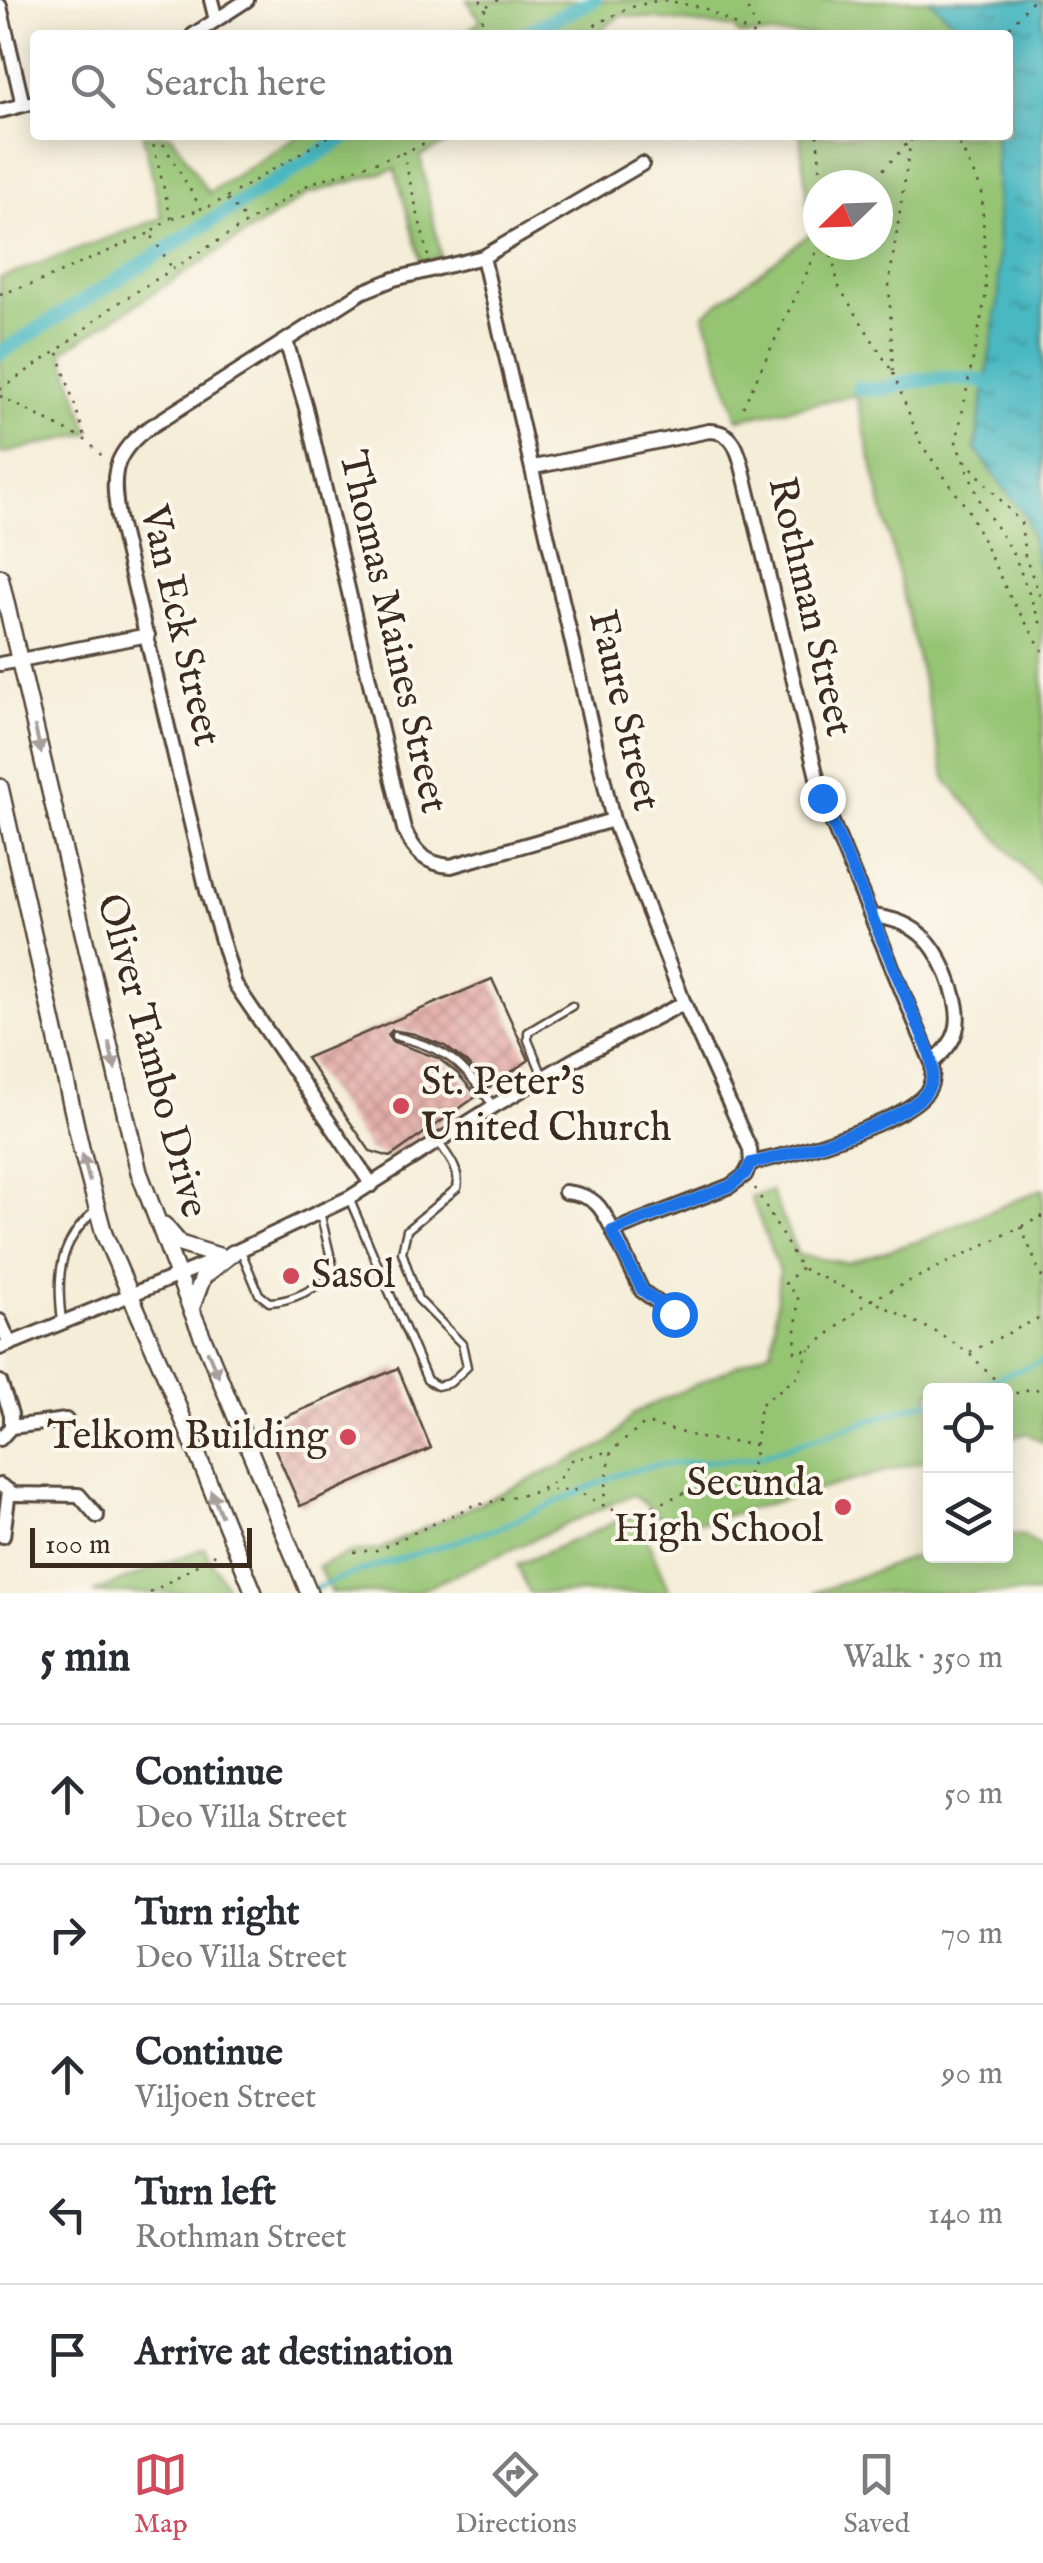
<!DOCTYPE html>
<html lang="en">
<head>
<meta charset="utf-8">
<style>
	body { margin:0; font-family:"IM FELL English",serif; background:#f7f7f7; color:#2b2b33 }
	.controls { position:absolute; right:30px; bottom:30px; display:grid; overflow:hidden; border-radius:10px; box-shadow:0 5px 25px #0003 }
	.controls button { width:90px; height:90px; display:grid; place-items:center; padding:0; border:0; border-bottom:2px solid #e1e1e2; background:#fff; color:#2b2b33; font:50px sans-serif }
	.compass { position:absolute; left:803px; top:170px; width:90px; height:90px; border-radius:50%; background:#fff; box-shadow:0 5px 25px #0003; rotate:247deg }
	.scale { position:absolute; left:30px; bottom:25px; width:222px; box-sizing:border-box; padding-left:10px; border:5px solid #3b2a1e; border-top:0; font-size:28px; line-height:35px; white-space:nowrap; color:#3b2a1e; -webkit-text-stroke:8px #fbf7ec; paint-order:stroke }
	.stop { position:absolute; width:30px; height:30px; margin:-22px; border:8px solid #1a73e8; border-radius:50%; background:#fff }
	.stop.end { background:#1a73e8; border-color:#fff; box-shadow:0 2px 10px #0008 }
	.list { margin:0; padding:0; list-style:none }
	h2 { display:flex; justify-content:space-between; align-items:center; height:130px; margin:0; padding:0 40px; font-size:42px }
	h2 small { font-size:32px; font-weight:400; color:#7c7c81 }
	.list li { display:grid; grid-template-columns:65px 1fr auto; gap:30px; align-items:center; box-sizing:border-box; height:140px; padding:0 40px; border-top:2px solid #e1e1e2 }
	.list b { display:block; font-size:38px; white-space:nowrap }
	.list p { margin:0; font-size:32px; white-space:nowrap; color:#7c7c81 }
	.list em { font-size:32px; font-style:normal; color:#7c7c81 }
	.icon { flex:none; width:55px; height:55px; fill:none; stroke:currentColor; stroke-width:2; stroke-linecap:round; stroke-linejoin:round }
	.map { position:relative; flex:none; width:1043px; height:1593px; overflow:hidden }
	.search { position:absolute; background:#fff; box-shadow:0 5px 25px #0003; left:30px; right:30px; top:30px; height:110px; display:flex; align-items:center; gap:25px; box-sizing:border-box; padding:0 35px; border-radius:10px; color:#7c7c81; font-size:38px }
	.sheet { height:830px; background:#fff }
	nav { display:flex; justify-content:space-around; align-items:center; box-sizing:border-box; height:140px; border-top:2px solid #e1e1e2; background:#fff; font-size:28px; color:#7c7c81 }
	nav a { display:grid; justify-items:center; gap:5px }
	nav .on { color:#d1495b }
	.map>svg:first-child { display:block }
	.green { fill:#95c473; stroke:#687748; stroke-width:2.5; fill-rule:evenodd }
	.water { fill:url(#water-ripples); stroke:#427170; stroke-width:2.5 }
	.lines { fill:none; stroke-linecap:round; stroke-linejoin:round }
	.stream { stroke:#4ab8c1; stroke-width:5 }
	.canal { stroke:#4ab8c1; stroke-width:15 }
	.building { fill:url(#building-cross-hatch) }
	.service-casing { stroke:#57473a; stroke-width:11 }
	.minor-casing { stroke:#57473a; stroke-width:18 }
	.tertiary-casing { stroke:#57473a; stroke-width:20 }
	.path { stroke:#57473a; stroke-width:2.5; stroke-dasharray:2.5 8; stroke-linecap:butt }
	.service { stroke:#fff; stroke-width:6 }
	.minor { stroke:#fff; stroke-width:12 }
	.tertiary { stroke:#fff; stroke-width:15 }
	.oneway { fill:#a79f9a }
	.route { stroke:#1a73e8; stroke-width:12 }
	.poi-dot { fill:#d1495b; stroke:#fbf7ec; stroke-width:4 }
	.labels { text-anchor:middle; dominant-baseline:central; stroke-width:8; stroke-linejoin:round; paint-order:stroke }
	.street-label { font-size:40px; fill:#3b2a1e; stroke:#fbf7ec }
	.poi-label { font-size:40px; fill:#3b2a1e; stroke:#fbf7ec; text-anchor:start }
</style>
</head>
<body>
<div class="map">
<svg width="1043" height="1593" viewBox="0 0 1043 1593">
	<defs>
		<pattern id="water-ripples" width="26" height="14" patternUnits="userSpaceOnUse" patternTransform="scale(2.5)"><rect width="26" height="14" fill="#4ab8c1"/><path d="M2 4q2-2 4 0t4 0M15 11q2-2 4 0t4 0" fill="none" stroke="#3f969c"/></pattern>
		<pattern id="building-cross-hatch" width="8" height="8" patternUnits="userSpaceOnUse" patternTransform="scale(2.5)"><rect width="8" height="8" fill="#e3aaa4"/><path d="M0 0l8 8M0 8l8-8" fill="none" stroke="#b98b85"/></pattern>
	</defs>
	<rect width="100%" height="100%" fill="#fbf7ec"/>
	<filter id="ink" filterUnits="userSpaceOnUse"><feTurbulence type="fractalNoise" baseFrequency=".01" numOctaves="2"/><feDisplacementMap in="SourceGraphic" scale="20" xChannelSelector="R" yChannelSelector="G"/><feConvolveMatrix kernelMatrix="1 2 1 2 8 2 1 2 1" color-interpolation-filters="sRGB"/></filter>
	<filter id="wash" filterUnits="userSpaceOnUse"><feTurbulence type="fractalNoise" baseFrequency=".0048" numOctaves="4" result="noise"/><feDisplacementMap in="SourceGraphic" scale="40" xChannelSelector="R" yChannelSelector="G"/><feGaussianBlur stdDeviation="2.25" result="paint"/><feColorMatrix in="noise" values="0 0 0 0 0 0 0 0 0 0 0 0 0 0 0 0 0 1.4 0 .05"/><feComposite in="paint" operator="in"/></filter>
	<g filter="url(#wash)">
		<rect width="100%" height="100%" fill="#f4edd7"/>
		<path class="green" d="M467,0h576v889l-97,-109 -90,-385 -118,24 -34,-105 107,-81 -11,-98h208v-100h-269l-5,-7 -113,-13 -27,20h-134l21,-14zM818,185h60v60h-60z
			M143,135h29l36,58 92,-58h165l-45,21 21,101 -20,5 -26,-93 -87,25 -246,158 28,81 -89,21 -1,-176 162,-60z
			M1043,1189v253l-16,-9 -21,6v-49h-76v69l-224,62 -40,1 -33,-28 -218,99h-84l-13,-27 36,-14 24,-2 231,-107 25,-30 138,-64 7,-78 -28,-74 20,-6 27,64 49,8 75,-23z
			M636,1513l34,80h-140l-13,-28z
			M1006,1534l18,2 19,11v46h-230l117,-42v5h76z
			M204,1548l26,45h-137z"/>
		<path class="water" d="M929,0h108l6,4v586l-16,-71 -52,-70 24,-155 -4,-159h13v-100h-40z"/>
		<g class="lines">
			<path class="stream" d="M964,1390l79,-29
				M312,1590l37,-15 149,-47 119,-53 37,-10 100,-7 176,-57"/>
			<path class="canal" d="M521,35l73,-35
				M0,353l349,-218
				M859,388c28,5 30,-3 55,-7 25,-4 46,-4 71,1"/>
		</g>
		<g id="blocks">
			<path class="building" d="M492,979l37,81 -41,28 -21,-25 -22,-17 -30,-12 -23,-4 -4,5 3,6 47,17 19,15 20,23 -87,61 -20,-6 -64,-93z
				M398,1368l33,80 -131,58 -35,-80z"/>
		</g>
	</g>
	<g filter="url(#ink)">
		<use href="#blocks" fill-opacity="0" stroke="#57473a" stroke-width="2.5"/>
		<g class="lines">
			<g class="service-casing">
				<path id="service" d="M395,1036c54,13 65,26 98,69
					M543,1076l-15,-36v-8l44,-26
					M349,1198l78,182 10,6 13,-3 17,-16 -5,-23 -44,-45 -16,-47 5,-22 50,-42c4,-17 -9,-32 -18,-45
					M241,1251l18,43 10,8c20,0 52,-14 65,-31l-14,-59
					M62,1321c-6,-47 -3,-79 34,-111"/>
			</g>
			<g class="minor-casing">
				<path id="minor" d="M211,0l5,20
					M0,6l23,99
					M193,35l54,-35
					M0,111l35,-9
					M483,257l130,563 71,183 66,146 1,14
					M286,341l20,67 98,421c10,23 21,35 47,37l162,-46
					M534,467l175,-36c26,0 30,22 35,43l78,324 110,265c1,11 1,21 -6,30 -25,31 -135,62 -175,70
					M0,664l148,-29
					M871,916c49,4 68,31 82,75 4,13 7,27 3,40 -4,14 -14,22 -24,32
					M372,1185l-137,-201 -28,-93 -89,-374c-6,-39 -7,-60 26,-86l218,-139 32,-13 89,-22 159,-93
					M565,1192c29,3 36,13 48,39l117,-45 15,-11 6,-12
					M613,1231l29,60 32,23
					M0,1321l10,23
					M0,1348l233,-95 116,-55 145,-92 83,-48 107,-55
					M0,1382l11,32v13l-11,12
					M11,1427l55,-7
					M0,1485l14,9 65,1 18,21
					M3,1536l6,-45"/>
			</g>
			<g class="tertiary-casing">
				<path id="tertiary" d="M0,577l139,595 52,137 118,284
					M0,787l81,361 23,86 59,136 91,223
					M164,1225l16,19 42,13
					M191,1309l12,-32 30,-24"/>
			</g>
			<path class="path" d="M480,0l6,7 -7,23 2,5
				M664,0l40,8 50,27
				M743,0l17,35
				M487,6l11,-6
				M576,35l52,-27 32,-8
				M1003,35l30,-35
				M151,135l20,83 -21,15 22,35
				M158,135l44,75 24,-12 21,24
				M817,135l5,50
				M893,135l17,3
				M955,135l27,56 4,103 -30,149 24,58 35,56 28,73
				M869,185l46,-50
				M227,197l104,-62
				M173,218l26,-8
				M829,245l10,42 54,86 -4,-90 22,-144
				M428,256l-25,-103 39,-18
				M0,294l36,-11 114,-50
				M58,353l28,87
				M893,373l28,71 47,66 42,87 33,54
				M0,389l57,-38 58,-46 196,-122 92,-30
				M0,396l87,45 17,17
				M743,407l77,-162
				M965,460l56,63 4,34 18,46
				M755,1188l46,80 70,32 -61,49 -15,3 3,-55 -13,-13 16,-16
				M1043,1216l-172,84 69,34 29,19 41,42 23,-7 10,4
				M1021,1227l22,53
				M970,1352l73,-36
				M755,1445l-54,-7 -55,-15 -35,28 -8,54c31,19 62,-7 92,-16 15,-4 33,-4 49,-5l10,-26 6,-53 36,-27 14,-29
				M542,1490h33l26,14
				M354,1552l23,-2 95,-44 60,-13 27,-14 13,-19 39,-9
				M150,1593l72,-43"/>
			<use href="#service" class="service"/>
			<use href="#minor" class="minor"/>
			<use href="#tertiary" class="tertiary"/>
		</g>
		<defs><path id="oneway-solid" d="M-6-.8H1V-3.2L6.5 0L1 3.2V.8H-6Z" transform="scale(2.5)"/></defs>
		<g class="oneway">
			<use href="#oneway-solid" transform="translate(38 740) rotate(77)"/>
			<use href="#oneway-solid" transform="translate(112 1056) rotate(77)"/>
			<use href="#oneway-solid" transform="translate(86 1168) rotate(-105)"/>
			<use href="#oneway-solid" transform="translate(213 1364) rotate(67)"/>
			<use href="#oneway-solid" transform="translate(216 1503) rotate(-112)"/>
		</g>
	</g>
	<g class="lines" filter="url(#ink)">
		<path class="route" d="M674,1314l-32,-24 -30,-59 118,-45 15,-12 6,-11c40,-8 148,-39 174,-69 11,-14 8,-30 3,-45l-106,-251"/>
	</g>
	<g class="poi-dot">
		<circle cx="401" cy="1106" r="10"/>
		<circle cx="291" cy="1276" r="10"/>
		<circle cx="348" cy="1437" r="10"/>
		<circle cx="843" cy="1507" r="10"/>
	</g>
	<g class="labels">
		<g class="street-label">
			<text transform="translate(809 607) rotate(77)">Rothman Street</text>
			<text transform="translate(179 626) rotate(77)">Van Eck Street</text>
			<text transform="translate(392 632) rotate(77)">Thomas Maines Street</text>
			<text transform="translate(623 711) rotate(77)">Faure Street</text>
			<text transform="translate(151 1056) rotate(75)">Oliver Tambo Drive</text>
		</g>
		<g class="poi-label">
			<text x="421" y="1083">St. Peter's<tspan x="421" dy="46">United Church</tspan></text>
			<text x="311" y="1276">Sasol</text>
			<text x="328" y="1437" text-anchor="end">Telkom Building</text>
			<text x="823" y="1484" text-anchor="end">Secunda<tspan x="823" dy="46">High School</tspan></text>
		</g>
	</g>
</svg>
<div class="controls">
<button><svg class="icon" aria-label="locate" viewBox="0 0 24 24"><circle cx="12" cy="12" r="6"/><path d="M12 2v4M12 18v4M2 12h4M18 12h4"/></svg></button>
<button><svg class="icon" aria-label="layers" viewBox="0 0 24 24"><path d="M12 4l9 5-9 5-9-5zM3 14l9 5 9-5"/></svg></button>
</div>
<svg class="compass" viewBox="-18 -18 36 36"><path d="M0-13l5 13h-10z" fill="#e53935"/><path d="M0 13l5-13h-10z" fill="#7c7c81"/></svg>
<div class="scale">100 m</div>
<div class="stop" style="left:674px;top:1314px"></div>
<div class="stop end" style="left:822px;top:798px"></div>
<div class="search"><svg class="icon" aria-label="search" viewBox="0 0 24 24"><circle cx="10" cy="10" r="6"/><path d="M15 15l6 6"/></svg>Search here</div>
</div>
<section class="sheet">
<h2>5 min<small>Walk · 350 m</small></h2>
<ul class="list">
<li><svg class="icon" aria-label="ahead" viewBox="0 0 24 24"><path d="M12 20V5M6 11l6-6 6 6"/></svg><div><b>Continue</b><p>Deo Villa Street</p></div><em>50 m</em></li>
<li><svg class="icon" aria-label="right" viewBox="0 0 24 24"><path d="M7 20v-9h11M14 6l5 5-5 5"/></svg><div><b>Turn right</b><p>Deo Villa Street</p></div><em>70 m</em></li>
<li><svg class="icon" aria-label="ahead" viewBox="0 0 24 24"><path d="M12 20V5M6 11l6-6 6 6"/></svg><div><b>Continue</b><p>Viljoen Street</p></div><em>90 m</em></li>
<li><svg class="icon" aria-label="left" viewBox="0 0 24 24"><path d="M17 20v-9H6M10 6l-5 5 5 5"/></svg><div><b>Turn left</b><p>Rothman Street</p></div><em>140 m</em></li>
<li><svg class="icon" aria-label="arrive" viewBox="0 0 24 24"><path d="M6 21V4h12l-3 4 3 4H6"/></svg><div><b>Arrive at destination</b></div></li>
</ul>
</section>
<nav>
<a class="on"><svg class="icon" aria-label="map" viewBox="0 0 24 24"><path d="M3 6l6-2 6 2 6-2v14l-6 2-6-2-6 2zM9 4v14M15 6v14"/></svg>Map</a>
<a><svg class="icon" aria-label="directions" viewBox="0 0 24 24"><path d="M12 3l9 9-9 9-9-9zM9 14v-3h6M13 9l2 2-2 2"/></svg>Directions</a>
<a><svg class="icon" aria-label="saved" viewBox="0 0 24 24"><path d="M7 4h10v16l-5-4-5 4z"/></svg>Saved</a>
</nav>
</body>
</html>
